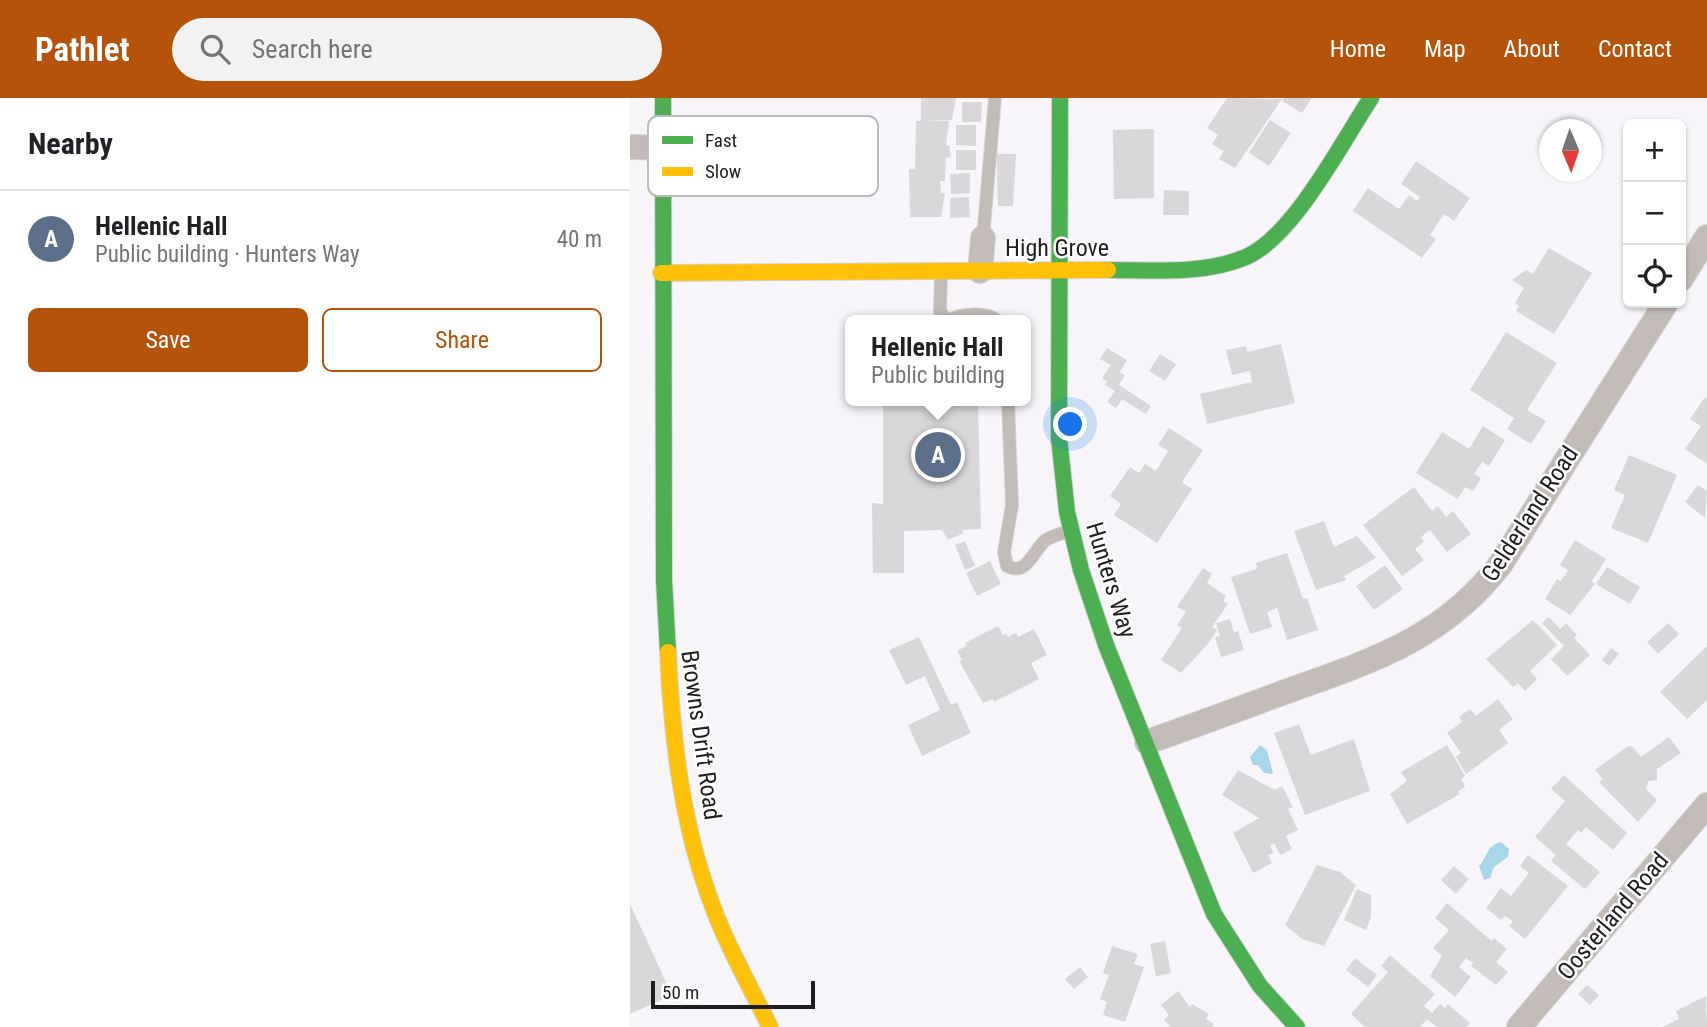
<!DOCTYPE html>
<html lang="en">
<head>
<meta charset="utf-8">
<style>
	body { margin:0; font-family:"Roboto Condensed",sans-serif; background:#f2f2f2; color:#202124 }
	.controls { position:absolute; right:21px; top:21px; display:grid; overflow:hidden; border-radius:10px; box-shadow:0 2px 5px #0004 }
	.controls button { width:63px; height:63px; display:grid; place-items:center; padding:0; border:0; border-bottom:2px solid #e0e0e0; background:#fff; color:#202124; font:35px sans-serif }
	.compass { position:absolute; left:909px; top:21px; width:63px; height:63px; border-radius:50%; background:#fff; box-shadow:0 2px 5px #0004; rotate:178deg }
	.scale { position:absolute; left:21px; bottom:18px; width:164px; box-sizing:border-box; padding-left:7px; border:4px solid #1e1d20; border-top:0; font-size:19px; line-height:24px; white-space:nowrap; color:#1e1d20; -webkit-text-stroke:5px #fff; paint-order:stroke }
	.you { position:absolute; left:441px; top:327px; width:24px; height:24px; margin:-18px; border:5px solid #fff; border-radius:50%; background:#1a73e8; box-shadow:0 0 0 10px #1a73e833 }
	.badge { display:grid; place-items:center; width:46px; height:46px; border-radius:50%; background:#b45309; color:#fff; font-size:23px; font-weight:700 }
	.pin { position:absolute; translate:-50% -50%; border:4px solid #fff; box-shadow:0 2px 7px #0006 }
	.popup { position:absolute; left:215px; top:217px; width:186px; height:91px; box-sizing:border-box; display:grid; place-content:center; border-radius:10px; background:#fff; filter:drop-shadow(0 2px 5px #0005); font-size:23px; white-space:nowrap; color:#757577 }
	.popup b { font-size:26px; color:#202124 }
	.popup::after { content:''; position:absolute; left:50%; top:100%; margin-left:-14px; border:14px solid transparent; border-top-color:#fff }
	.list { margin:0; padding:0; list-style:none }
	h2 { display:flex; justify-content:space-between; align-items:center; height:91px; margin:0; padding:0 28px; font-size:30px }
	h2 small { font-size:23px; font-weight:400; color:#757577 }
	.list li { display:grid; grid-template-columns:46px 1fr auto; gap:21px; align-items:center; box-sizing:border-box; height:98px; padding:0 28px; border-top:2px solid #e0e0e0 }
	.list b { display:block; font-size:26px; white-space:nowrap }
	.list p { margin:0; font-size:23px; white-space:nowrap; color:#757577 }
	.list em { font-size:23px; font-style:normal; color:#757577 }
	.actions { display:flex; gap:14px; padding:21px 28px }
	.actions a { flex:1; padding:16px 0; border:2px solid #b45309; border-radius:10px; text-align:center; font-size:24px; color:#b45309 }
	.actions .main { background:#b45309; color:#fff }
	.icon { flex:none; width:38px; height:38px; fill:none; stroke:currentColor; stroke-width:2; stroke-linecap:round; stroke-linejoin:round }
	.map { position:relative; flex:none; width:1077px; height:929px; overflow:hidden }
	header { display:flex; align-items:center; gap:42px; box-sizing:border-box; height:98px; padding:0 35px; background:#b45309; color:#fff }
	header strong { font-size:33px }
	nav { display:flex; gap:38px; margin-inline-start:auto; font-size:24px }
	.search { width:490px; height:63px; background:#f2f2f2; display:flex; align-items:center; gap:18px; box-sizing:border-box; padding:0 24px; border-radius:38px; color:#757577; font-size:26px }
	main { display:flex }
	aside { flex:1; background:#fff }
	.map>svg:first-child { display:block }
	.water { fill:#a7d7ea }
	.building { fill:#d9d7d9 }
	.lines { fill:none; stroke-linecap:round; stroke-linejoin:round }
	.lane-casing { stroke:#d4d3d5; stroke-width:14 }
	.street-casing { stroke:#d4d3d5; stroke-width:26 }
	.fast-casing { stroke:#d4d3d5; stroke-width:18 }
	.slow-casing { stroke:#d4d3d5; stroke-width:18 }
	.lane { stroke:#c3bbb8; stroke-width:12 }
	.street { stroke:#c3bbb8; stroke-width:24 }
	.fast { stroke:#4caf50; stroke-width:16 }
	.slow { stroke:#ffc107; stroke-width:16 }
	.labels { text-anchor:middle; dominant-baseline:central; stroke-width:5; stroke-linejoin:round; paint-order:stroke }
	.street-label { font-size:24px; fill:#1e1d20; stroke:#fff }
	.key { fill:#fff; stroke:#bcbbbc; stroke-width:2 }
	.key-label { font-size:19px; fill:#1e1d20 }
</style>
</head>
<body>
<header>
<strong>Pathlet</strong>
<div class="search"><svg class="icon" aria-label="search" viewBox="0 0 24 24"><circle cx="10" cy="10" r="6"/><path d="M15 15l6 6"/></svg>Search here</div>
<nav><a>Home</a><a>Map</a><a>About</a><a>Contact</a></nav>
</header>
<main>
<aside>
<h2>Nearby<small></small></h2>
<ul class="list">
<li><span class="badge" style="background:#5c6f8a">A</span><div><b>Hellenic Hall</b><p>Public building · Hunters Way</p></div><em>40 m</em></li>
</ul>
<div class="actions"><a class="main">Save</a><a>Share</a></div>
</aside>
<div class="map">
<svg width="1077" height="929" viewBox="0 0 1077 929">
	<rect width="100%" height="100%" fill="#f7f5f9"/>
	<path class="water" d="M630,647l7,5 6,24 -9,-1 -6,-8h-5l-3,-8z
		M871,744l8,7 -1,8 -14,10 -4,11 -6,2 -5,-14c8,-8 7,-21 22,-24z"/>
	<path class="building" d="M291,0h35l-4,22h-26l23,1 -3,24h3l2,12 -5,1 -1,23h-5l1,12h4l-4,24h-31l-1,-48h6l1,-48h5z
		M597,0l55,1 -47,69 -16,-9 5,-8 -12,-7 6,-9 -11,-7z
		M654,0h28l-10,15 -20,-12z
		M332,4h20l-1,20h-19z
		M640,22l21,13 -22,33 -20,-13z
		M326,27h20v21l-20,-1z
		M524,31v69l-40,1 -1,-69z
		M326,52h20v20h-20z
		M367,56h19l-3,52h-15l-1,-31 8,-1h-8z
		M786,63l54,37 -16,23 -10,-7 -14,21 6,4 -14,19 -69,-47 15,-23 31,21 10,-14 8,6 3,-4 -19,-13z
		M340,75v20l-19,1 -1,-20z
		M534,92l25,1v24h-26z
		M339,99l1,20 -20,1v-20z
		M919,150l43,25 -38,61 -38,-23 3,-5 -4,-3 9,-15 -12,-8 14,-10 7,4z
		M876,234l51,31 -30,47 19,11 -15,23 -24,-15 7,-11 -44,-28z
		M651,246l14,59 -88,21 -7,-30 52,-12 -2,-11 -18,4 -6,-25 20,-4 1,6z
		M477,250l20,12 -7,12 5,3 -6,10 32,21 -5,8 -24,-15 -6,9 -9,-6 8,-11 -10,-6 2,-4 -5,-3 9,-13 -11,-6z
		M530,256l16,10 -11,17 -16,-10z
		M1075,299l2,2v65l-22,-15 16,-23 -11,-7z
		M348,307l3,124 -19,1 2,3 -16,7 -6,-10 -38,1v42h-31l-1,-70 11,1v-98z
		M853,328l22,14 -16,26 -7,-4 -8,12 7,4 -8,13 -8,-4 -7,12 -42,-26 26,-41 27,17z
		M539,330l34,22 -21,32 10,7 -35,54 -43,-28 7,-11 -11,-8 20,-29 9,6 6,-9 11,7 12,-20 -10,-6z
		M999,357l48,20 -29,68 -37,-15 14,-33 -11,-5z
		M1068,387l9,6 -2,27 -20,-16z
		M784,389l18,24 6,-5 8,11 7,-6 18,23 -24,18 -17,-22 -9,7 3,5 -9,7 9,11 -22,16 -39,-51z
		M694,423l10,26 23,-11 19,22 -32,18 2,4 -30,10 -22,-59z
		M945,442l31,19 -14,22 3,3 -25,31 -25,-16 12,-20 4,2 7,-11 -8,-5z
		M335,443l10,25 -10,4 -10,-25z
		M657,455l16,46 4,-1 11,32 -31,10 -10,-32 -10,4 5,15 -22,7 -19,-57 26,-8 -1,-6z
		M360,463l11,23 -24,12 -11,-23z
		M755,467l18,24 -29,21 -18,-24z
		M977,469l33,20 -10,17 -34,-20z
		M573,470l9,6 -5,9 19,13 -3,5 5,3 -16,23 5,3 -10,15 -26,28 -20,-13 21,-32 -5,-3 9,-13 -9,-5z
		M919,519l11,12 6,-6 11,12 -3,3 16,17 -23,21 -16,-17 13,-13 -22,-23z
		M600,521l4,13 4,-1 6,19 -23,7 -6,-20 5,-1 -4,-13z
		M903,522l24,25 -27,26 7,8 -12,12 -7,-8 -5,4 -27,-28z
		M1038,525l11,11 -21,20 -11,-12z
		M368,528l5,9 3,-1 2,3 8,-4 2,4 16,-8 13,26 -16,8 8,16 -45,23 -1,-3 -10,4 -24,-42 3,-1 -5,-9 9,-5 -1,-3z
		M289,539l32,68 6,-3 14,31 -49,23 -14,-31 32,-15 -15,-34 -19,9 -17,-35z
		M1077,548v54l-20,19 -27,-27z
		M981,550l8,6 -10,12 -7,-6z
		M868,601l15,20 -14,11 9,13 -42,31 -10,-17 5,-4 -14,-20 15,-11 -3,-5 11,-8 6,7z
		M669,626l12,31 43,-16 16,52 -65,24 -31,-82z
		M1039,639l12,16 -24,16v11l-9,1 -2,8 11,11 -19,22 -39,-40 4,-3 -8,-9 33,-24 5,1 8,10z
		M817,647l18,31 -4,3 4,8 -7,4 2,3 -53,30 -17,-30 17,-13 -6,-9z
		M608,672l37,20 7,-4 11,21 -5,2 10,21 -12,6 6,13 -12,6 -6,-12 -4,3 4,7 -6,2 4,8 -19,10 -20,-40 26,-15 -37,-23z
		M934,677l63,58 -14,17 -27,-23 -5,6 -3,-3 -12,14 34,28 -15,17 -34,-28 5,-6 -21,-18 30,-36 -14,-12z
		M898,757l40,31 -43,53 -16,-13 4,-5 -8,-5 -4,4 -15,-12 15,-20 10,8 18,-23 -9,-7z
		M687,767l23,7 16,13 -32,61 -22,-7 -17,-14z
		M824,768l15,13 -13,15 -15,-14z
		M727,791l14,6v22l-5,13 -22,-10z
		M817,805l45,38 2,-3 13,11 -11,13 12,10 -12,13 -25,-19 2,-3 -7,-5 -7,9 12,10 -16,20 -25,-21 12,-20 -9,-8 16,-18 -14,-12z
		M0,806l42,91 -42,19z
		M535,843l6,32 -15,3 -6,-32z
		M482,848l26,8 -4,10 10,3 -19,55 -22,-7 4,-13 -7,-3 9,-24 -6,-2z
		M760,857l45,39 -11,12 8,7 8,-9 5,4 3,-4 22,19 -4,4h-29l-10,-8 -7,8h-55l-14,-13 37,-42 -7,-6z
		M725,860l22,17 -9,12 -22,-17z
		M450,869l8,10 -14,12 -9,-10z
		M957,887l12,10 -9,10 -12,-11z
		M548,893l12,16 2,-3 17,10 -3,5 8,5 -2,3h-41l-7,-7 5,-5 -8,-10z
		M1076,898l1,31h-45l17,-8 -3,-8z"/>
	<g class="lines">
		<g class="lane-casing">
			<path id="lane" d="M353,140l12,-140
				M311,177l-1,37 7,8
				M319,222c12,-7 36,-8 48,0
				M378,303l4,104 -8,47 3,14c20,11 26,-16 39,-26 6,-4 15,-6 22,-9"/>
		</g>
		<g class="street-casing">
			<path id="street" d="M3,49l31,1
				M350,173l3,-33
				M1051,181l26,-42
				M517,644c49,-17 97,-35 146,-53 82,-29 151,-52 207,-124l166,-262
				M889,929l188,-222"/>
		</g>
		<g class="fast-casing">
			<path id="fast" d="M33,0l1,482 4,72
				M430,0l-1,340 8,74 14,58 25,75 108,269 46,72 37,41
				M478,172c45,0 95,5 138,-13 47,-20 96,-115 125,-159"/>
		</g>
		<g class="slow-casing">
			<path id="slow" d="M31,175l447,-3
				M38,554c4,91 15,183 50,268 15,37 35,72 52,107"/>
		</g>
		<use href="#lane" class="lane"/>
		<use href="#street" class="street"/>
		<use href="#fast" class="fast"/>
		<use href="#slow" class="slow"/>
	</g>
	<g class="labels">
		<g class="street-label">
			<text x="427" y="150">High Grove</text>
			<text transform="translate(900 416) rotate(-57)">Gelderland Road</text>
			<text transform="translate(481 482) rotate(73)">Hunters Way</text>
			<text transform="translate(71 637) rotate(82)">Browns Drift Road</text>
			<text transform="translate(983 818) rotate(-50)">Oosterland Road</text>
		</g>
	</g>
	<rect x="18" y="18" width="230" height="80" rx="10" class="key"/>
	<rect x="32" y="38" width="31" height="8" fill="#4caf50"/>
	<rect x="32" y="69" width="31" height="9" fill="#ffc107"/>
	<g class="key-label">
		<text x="75" y="49">Fast</text>
		<text x="75" y="80">Slow</text>
	</g>
</svg>
<div class="controls">
<button>+</button>
<button>−</button>
<button><svg class="icon" aria-label="locate" viewBox="0 0 24 24"><circle cx="12" cy="12" r="6"/><path d="M12 2v4M12 18v4M2 12h4M18 12h4"/></svg></button>
</div>
<svg class="compass" viewBox="-18 -18 36 36"><path d="M0-13l5 13h-10z" fill="#e53935"/><path d="M0 13l5-13h-10z" fill="#757577"/></svg>
<div class="scale">50 m</div>
<div class="you"></div>
<div class="pin badge" style="left:308px;top:357px;background:#5c6f8a">A</div>
<div class="popup"><b>Hellenic Hall</b>Public building</div>
</div>
</main>
</body>
</html>
